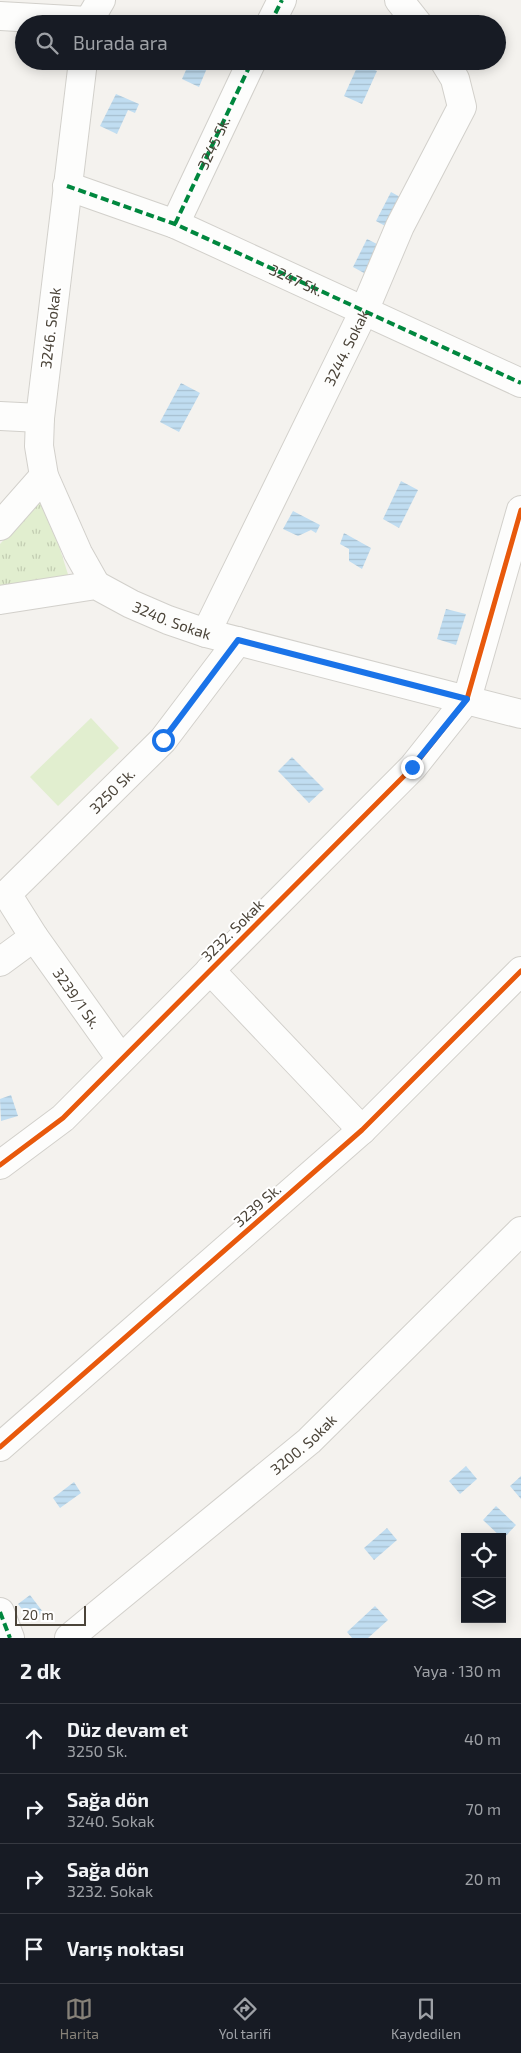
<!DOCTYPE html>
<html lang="tr">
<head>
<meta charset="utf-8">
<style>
	body { margin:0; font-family:"Exo 2",sans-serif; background:#20242c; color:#f1f3f6 }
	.controls { position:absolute; right:15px; bottom:15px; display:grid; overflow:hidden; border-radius:0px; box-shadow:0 2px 12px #0003 }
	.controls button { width:45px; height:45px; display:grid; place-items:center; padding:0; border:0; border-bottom:1px solid #363941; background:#171b24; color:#f1f3f6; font:25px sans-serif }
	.scale { position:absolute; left:15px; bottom:12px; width:71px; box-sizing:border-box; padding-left:5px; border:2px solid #4b4439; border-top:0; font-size:14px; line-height:18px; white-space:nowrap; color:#4b4439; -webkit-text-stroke:4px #fff; paint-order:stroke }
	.stop { position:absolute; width:15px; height:15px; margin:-11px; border:4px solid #1a73e8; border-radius:50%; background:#fff }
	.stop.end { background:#1a73e8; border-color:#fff; box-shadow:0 1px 5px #0008 }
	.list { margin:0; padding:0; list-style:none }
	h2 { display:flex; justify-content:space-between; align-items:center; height:65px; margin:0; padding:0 20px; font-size:21px }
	h2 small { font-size:16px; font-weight:400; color:#9ea1a6 }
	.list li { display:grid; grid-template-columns:32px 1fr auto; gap:15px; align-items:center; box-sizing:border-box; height:70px; padding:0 20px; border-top:1px solid #363941 }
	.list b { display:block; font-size:19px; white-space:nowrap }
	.list p { margin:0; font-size:16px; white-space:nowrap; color:#9ea1a6 }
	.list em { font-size:16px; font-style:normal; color:#9ea1a6 }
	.icon { flex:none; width:28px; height:28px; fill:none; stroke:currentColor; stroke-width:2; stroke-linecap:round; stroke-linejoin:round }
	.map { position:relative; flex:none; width:521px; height:1638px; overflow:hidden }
	.search { position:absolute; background:#171b24; box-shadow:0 2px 12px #0003; left:15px; right:15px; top:15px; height:55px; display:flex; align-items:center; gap:12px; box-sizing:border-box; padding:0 18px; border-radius:28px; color:#9ea1a6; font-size:19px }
	.sheet { height:345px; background:#171b24 }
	nav { display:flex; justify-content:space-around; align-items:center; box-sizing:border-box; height:70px; border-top:1px solid #363941; background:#171b24; font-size:14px; color:#9ea1a6 }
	nav a { display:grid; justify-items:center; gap:2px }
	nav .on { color:#868178 }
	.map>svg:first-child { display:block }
	.grass { fill:url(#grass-tufts) }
	.garden { fill:#e1eecf }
	.water { fill:url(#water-rules) }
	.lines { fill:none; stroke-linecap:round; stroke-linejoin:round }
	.minor-casing { stroke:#d2d0cb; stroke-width:30 }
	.minor { stroke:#fdfdfc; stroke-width:28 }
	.quiet { stroke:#00873e; stroke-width:4; stroke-dasharray:8 4; stroke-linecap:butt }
	.cycleway-casing { stroke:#fff; stroke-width:8 }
	.cycleway { stroke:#e8590c; stroke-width:5 }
	.route { stroke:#1a73e8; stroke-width:6 }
	.labels { text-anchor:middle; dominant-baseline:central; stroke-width:4; stroke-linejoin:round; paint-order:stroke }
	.street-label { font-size:15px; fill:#4b4439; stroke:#fff }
</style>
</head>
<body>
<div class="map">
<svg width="521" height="1638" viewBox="0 0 521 1638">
	<defs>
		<pattern id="grass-tufts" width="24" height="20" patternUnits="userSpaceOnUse" patternTransform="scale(1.25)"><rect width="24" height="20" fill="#e1eecf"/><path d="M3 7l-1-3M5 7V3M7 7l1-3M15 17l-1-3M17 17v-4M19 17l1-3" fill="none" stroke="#c3cdb2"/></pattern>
		<pattern id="water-rules" width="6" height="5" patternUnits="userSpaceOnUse" patternTransform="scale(1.25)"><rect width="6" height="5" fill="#c0ddf1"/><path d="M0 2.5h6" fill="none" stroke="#a6bfcf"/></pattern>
	</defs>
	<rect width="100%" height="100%" fill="#f4f2ee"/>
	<path class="grass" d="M41,489l31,98h-72v-43l14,-15z"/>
	<path class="garden" d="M91,718l28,30 -61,58 -28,-29z"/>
	<path class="water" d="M190,61h20l-11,26 -17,-8z
		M359,63l18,8 -15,33 -18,-8z
		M116,94l23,10 -4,9 -7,-3 -11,24 -17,-8z
		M391,192l11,6 -15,29 -11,-6z
		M367,239l12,6 -15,28 -11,-6z
		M181,383l19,10 -21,39 -19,-10z
		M401,481l17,9 -19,38 -16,-9z
		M293,511l27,14 -4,8 -5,-3 -13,6 -15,-7z
		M344,533l27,15 -9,21 -13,-8v-12l-9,-5z
		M446,609l20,5 -10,31 -19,-6z
		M292,757l32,32 -15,14 -31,-32z
		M11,1095l7,21 -17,5 -1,-22z
		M466,1466l11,13 -17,15 -11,-13z
		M521,1476v23l-11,-13z
		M74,1482l7,11 -21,15 -7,-10z
		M496,1506l20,19 -13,14 -20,-19z
		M387,1528l10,12 -23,20 -10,-12z
		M30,1595l13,17 -12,9 -13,-17z
		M375,1606l13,14 -20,18h-16l-5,-6z"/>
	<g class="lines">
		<g class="minor-casing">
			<g id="minor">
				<path d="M399,0l19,24"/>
				<path d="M0,16l88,5"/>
				<path d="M87,24l14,-24"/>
				<path d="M270,24l12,-24"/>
				<path d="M83,61l-43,357 -1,28 5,30 34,77 18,32"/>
				<path d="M67,186l108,38 346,159"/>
				<path id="s1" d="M175,224l77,-163"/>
				<path d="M0,416l40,2"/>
				<path d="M0,526l44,-50"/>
				<path id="s2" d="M0,600l96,-15 35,19 37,16 38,13 315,81"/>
				<path id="s3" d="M206,633l158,-322 36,-85 62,-119 -7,-28 -11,-18"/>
				<path d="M0,962l34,-25"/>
				<path d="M210,970l152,160"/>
				<path id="s4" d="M121,1059l-87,-122 -27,-43 156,-154 75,-99"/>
				<path d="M0,1165l63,-47 350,-351 54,-68 54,-189"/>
				<path d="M0,1447l362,-317 159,-159"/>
				<path d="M0,1612l10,26"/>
				<path id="s5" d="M69,1638l240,-197 212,-210"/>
			</g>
		</g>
		<use href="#minor" class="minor"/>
		<g class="quiet">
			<path d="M270,24l12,-24"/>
			<path id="s6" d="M67,186l108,38 346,159"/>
			<path d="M175,224l77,-163"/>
			<path d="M0,1612l10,26"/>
		</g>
		<g class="cycleway-casing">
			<path id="cycleway" d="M0,1165l63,-47 350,-351 54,-68 54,-189
				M0,1447l362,-317 159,-159"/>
		</g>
		<use href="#cycleway" class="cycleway"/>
	</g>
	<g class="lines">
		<path class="route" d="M163,740l75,-100 229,59 -55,68"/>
	</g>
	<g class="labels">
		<g class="street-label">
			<text stroke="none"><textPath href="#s1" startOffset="90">3245 Sk.</textPath></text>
			<text stroke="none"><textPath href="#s6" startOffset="248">3247 Sk.</textPath></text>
			<text transform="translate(50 328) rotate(-83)">3246. Sokak</text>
			<text stroke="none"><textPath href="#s3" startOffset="318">3244. Sokak</textPath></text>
			<text stroke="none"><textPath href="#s2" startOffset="181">3240. Sokak</textPath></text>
			<text stroke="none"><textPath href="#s4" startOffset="348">3250 Sk.</textPath></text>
			<text transform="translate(232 930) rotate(-45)">3232. Sokak</text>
			<text transform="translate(77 998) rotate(55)">3239/1 Sk.</text>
			<text transform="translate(257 1205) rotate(-41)">3239 Sk.</text>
			<text stroke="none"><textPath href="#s5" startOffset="304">3200. Sokak</textPath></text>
		</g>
	</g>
</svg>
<div class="controls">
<button><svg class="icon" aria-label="locate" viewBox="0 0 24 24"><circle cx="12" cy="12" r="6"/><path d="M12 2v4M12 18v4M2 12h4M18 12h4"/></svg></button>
<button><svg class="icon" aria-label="layers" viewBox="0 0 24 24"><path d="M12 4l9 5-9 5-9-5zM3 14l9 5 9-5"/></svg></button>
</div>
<div class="scale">20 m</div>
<div class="stop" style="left:163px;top:740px"></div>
<div class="stop end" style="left:412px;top:767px"></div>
<div class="search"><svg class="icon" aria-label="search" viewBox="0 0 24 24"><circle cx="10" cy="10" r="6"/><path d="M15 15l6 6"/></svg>Burada ara</div>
</div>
<section class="sheet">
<h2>2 dk<small>Yaya · 130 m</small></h2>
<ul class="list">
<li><svg class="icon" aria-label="ahead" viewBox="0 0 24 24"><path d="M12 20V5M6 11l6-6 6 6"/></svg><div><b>Düz devam et</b><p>3250 Sk.</p></div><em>40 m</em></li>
<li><svg class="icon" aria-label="right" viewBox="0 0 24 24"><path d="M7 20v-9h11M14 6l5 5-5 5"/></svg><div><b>Sağa dön</b><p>3240. Sokak</p></div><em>70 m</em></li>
<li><svg class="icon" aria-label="right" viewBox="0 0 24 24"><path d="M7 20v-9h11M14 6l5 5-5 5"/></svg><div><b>Sağa dön</b><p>3232. Sokak</p></div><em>20 m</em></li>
<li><svg class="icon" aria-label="arrive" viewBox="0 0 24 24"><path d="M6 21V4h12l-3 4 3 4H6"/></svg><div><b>Varış noktası</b></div></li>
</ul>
</section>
<nav>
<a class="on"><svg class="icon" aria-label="map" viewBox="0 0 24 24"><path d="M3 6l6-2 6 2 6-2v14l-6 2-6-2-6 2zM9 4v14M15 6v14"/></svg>Harita</a>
<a><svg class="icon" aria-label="directions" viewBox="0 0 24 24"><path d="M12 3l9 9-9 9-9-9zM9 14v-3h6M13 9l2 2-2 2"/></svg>Yol tarifi</a>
<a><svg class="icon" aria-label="saved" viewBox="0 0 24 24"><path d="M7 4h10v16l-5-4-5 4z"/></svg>Kaydedilen</a>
</nav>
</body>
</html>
